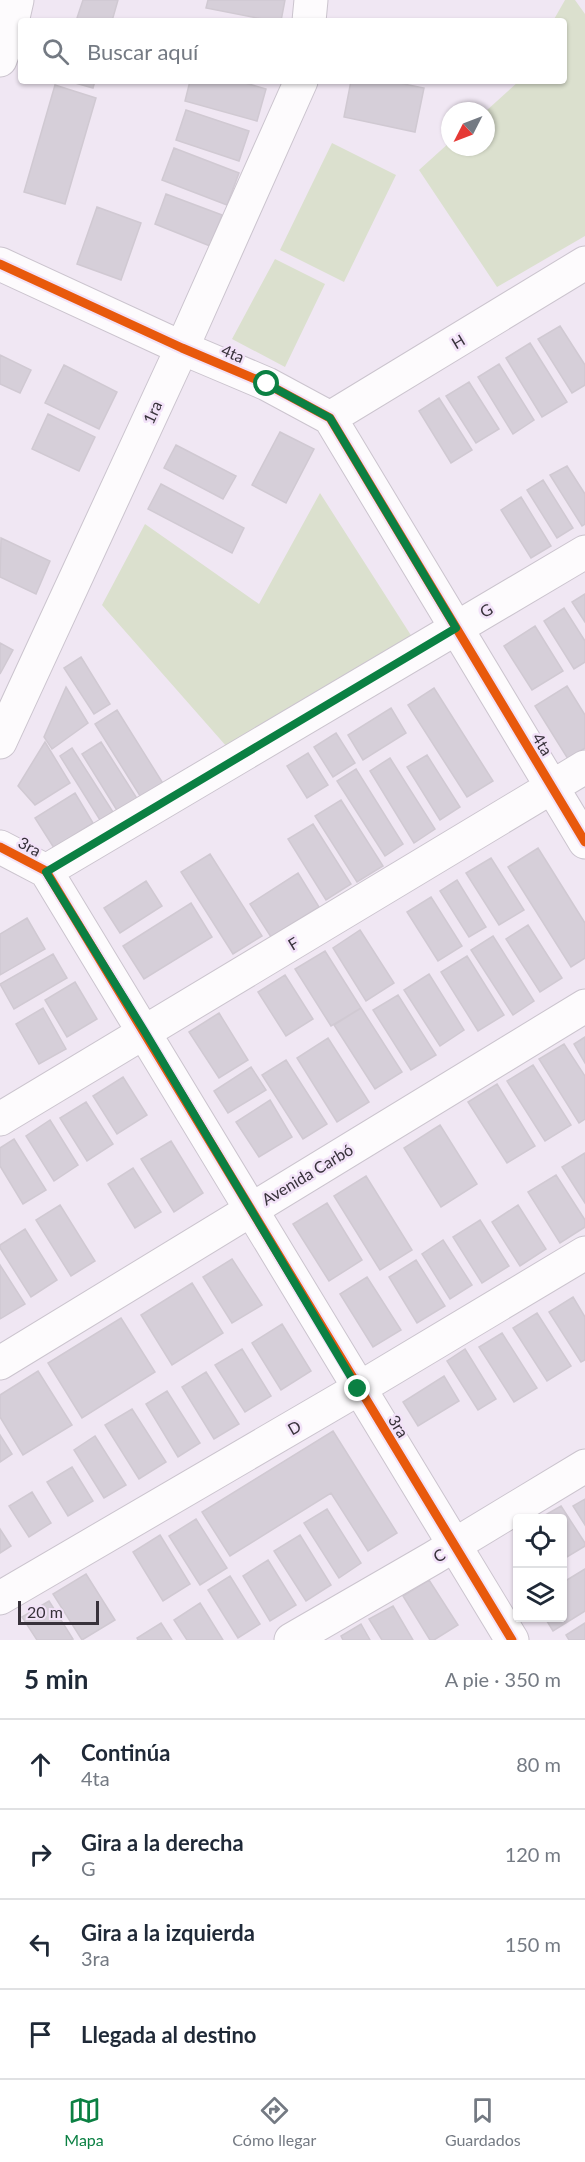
<!DOCTYPE html>
<html lang="es">
<head>
<meta charset="utf-8">
<style>
	body { margin:0; font-family:Lato,sans-serif; background:#f2f2f3; color:#1f2937 }
	.controls { position:absolute; right:18px; bottom:18px; display:grid; overflow:hidden; border-radius:6px; box-shadow:0 2px 4px #0004 }
	.controls button { width:54px; height:54px; display:grid; place-items:center; padding:0; border:0; border-bottom:2px solid #e0e1e3; background:#fff; color:#1f2937; font:30px sans-serif }
	.compass { position:absolute; left:441px; top:102px; width:54px; height:54px; border-radius:50%; background:#fff; box-shadow:0 2px 4px #0004; rotate:228deg }
	.scale { position:absolute; left:18px; bottom:15px; width:81px; box-sizing:border-box; padding-left:6px; border:3px solid #37313a; border-top:0; font-size:16px; line-height:21px; white-space:nowrap; color:#37313a; -webkit-text-stroke:4px #f2e2f8; paint-order:stroke }
	.stop { position:absolute; width:18px; height:18px; margin:-14px; border:4px solid #0b8043; border-radius:50%; background:#fff }
	.stop.end { background:#0b8043; border-color:#fff; box-shadow:0 2px 6px #0008 }
	.list { margin:0; padding:0; list-style:none }
	h2 { display:flex; justify-content:space-between; align-items:center; height:78px; margin:0; padding:0 24px; font-size:26px }
	h2 small { font-size:20px; font-weight:400; color:#747a83 }
	.list li { display:grid; grid-template-columns:39px 1fr auto; gap:18px; align-items:center; box-sizing:border-box; height:90px; padding:0 24px; border-top:2px solid #e0e1e3 }
	.list b { display:block; font-size:22px; white-space:nowrap }
	.list p { margin:0; font-size:20px; white-space:nowrap; color:#747a83 }
	.list em { font-size:20px; font-style:normal; color:#747a83 }
	.icon { flex:none; width:33px; height:33px; fill:none; stroke:currentColor; stroke-width:2; stroke-linecap:round; stroke-linejoin:round }
	.map { position:relative; flex:none; width:585px; height:1640px; overflow:hidden }
	.search { position:absolute; background:#fff; box-shadow:0 2px 4px #0004; left:18px; right:18px; top:18px; height:66px; display:flex; align-items:center; gap:15px; box-sizing:border-box; padding:0 21px; border-radius:6px; color:#747a83; font-size:22px }
	.sheet { height:438px; background:#fff }
	nav { display:flex; justify-content:space-around; align-items:center; box-sizing:border-box; height:84px; border-top:2px solid #e0e1e3; background:#fff; font-size:16px; color:#747a83 }
	nav a { display:grid; justify-items:center; gap:3px }
	nav .on { color:#0b8043 }
	.map>svg:first-child { display:block }
	.green { fill:#dbe0ce }
	.building { fill:#d6cfd9; stroke:#d0c9d2; stroke-width:1.5 }
	.lines { fill:none; stroke-linecap:round; stroke-linejoin:round }
	.minor-casing { stroke:#cbc4ce; stroke-width:35 }
	.major-casing { stroke:#cbc4ce; stroke-width:35 }
	.minor { stroke:#fdfbfd; stroke-width:33 }
	.major { stroke:#fdfbfd; stroke-width:33 }
	.cycleway-casing { stroke:#f2e2f8; stroke-width:13 }
	.cycleway { stroke:#e8590c; stroke-width:9 }
	.route { stroke:#0b8043; stroke-width:8 }
	.labels { text-anchor:middle; dominant-baseline:central; stroke-width:5; stroke-linejoin:round; paint-order:stroke }
	.street-label { font-size:16px; fill:#37313a; stroke:#f2e2f8 }
</style>
</head>
<body>
<div class="map">
<svg width="585" height="1640" viewBox="0 0 585 1640">
	<rect width="100%" height="100%" fill="#f0e7f3"/>
	<path class="green" d="M565,0h10l10,14v222l-88,51 -78,-117 31,-28v5h36v-36l33,-30h45v-60h-11z
		M332,143l64,32 -52,107 -64,-32z
		M275,259l50,25 -40,83 -53,-28z
		M320,493l94,147 -187,107 -125,-142 43,-81 114,80z"/>
	<path class="building" d="M83,0h35l-6,21h-36z
		M208,0h77l-4,21h-9l-66,-13z
		M68,81h27l-2,7z
		M190,81h48l28,8 -9,32 -72,-20z
		M351,81h38l35,7 -9,44 -71,-15z
		M55,85l41,13 -31,106 -41,-12z
		M186,110l63,21 -10,30 -63,-21z
		M174,148l65,25 -12,32 -65,-25z
		M166,194l56,21 -12,31 -55,-22z
		M97,207l44,16 -20,57 -44,-16z
		M560,326l25,39v20l-13,8 -34,-54z
		M530,343l37,59 -25,15 -36,-59z
		M0,355l31,15 -11,23 -20,-9z
		M499,364l35,56 -21,14 -35,-57z
		M64,365l53,27 -18,37 -54,-26z
		M469,382l30,47 -23,14 -30,-47z
		M439,398l33,52 -21,13 -32,-52z
		M48,414l47,23 -16,34 -47,-22z
		M280,432l34,17 -28,54 -34,-18z
		M176,445l60,31 -13,23 -59,-31z
		M567,466l18,28v30l-3,2 -32,-51z
		M543,480l30,48 -16,10 -30,-48z
		M161,484l83,44 -12,25 -84,-44z
		M521,497l30,49 -20,12 -30,-48z
		M1,538l49,23 -14,33 -36,-17z
		M585,594v28l-13,-20z
		M564,608l21,33v21l-11,7 -30,-48z
		M535,626l28,45 -31,19 -28,-44z
		M0,643l13,7 -13,24z
		M81,657l29,47 -16,10 -30,-46z
		M567,686l18,29v33l-17,11 -33,-53z
		M66,687l22,36 -36,26 -8,-12z
		M434,688l59,93 -26,16 -59,-92z
		M391,708l15,25 -43,27 -15,-25z
		M117,710l47,75 -22,14 -47,-75z
		M336,733l19,30 -22,14 -19,-30z
		M45,742l25,41 -35,22 -17,-19z
		M101,742l37,58 -20,12 -36,-58z
		M72,748l41,64 -13,8 -40,-64z
		M308,753l20,32 -21,13 -20,-32z
		M427,755l33,52 -20,13 -33,-53z
		M390,758l45,71 -21,14 -44,-72z
		M356,769l47,75 -18,12 -48,-75z
		M75,793l18,30 -39,25 -19,-30z
		M341,800l42,66 -26,16 -42,-66z
		M313,824l38,60 -25,16 -38,-61z
		M538,848l47,75v35l-14,9 -63,-100z
		M210,854l52,82 -29,18 -52,-82z
		M491,858l33,52 -25,15 -33,-52z
		M298,873l21,34 -48,30 -21,-33z
		M457,880l29,47 -17,10 -29,-46z
		M146,881l16,25 -42,27 -16,-25z
		M431,897l31,49 -24,15 -31,-49z
		M191,903l21,34 -68,42 -21,-33z
		M27,918l18,31 -45,26v-41z
		M528,925l34,53 -22,14 -34,-53z
		M360,930l34,53 -28,18 -33,-53z
		M493,936l41,65 -21,14 -42,-65z
		M325,951l36,57 -30,18 -36,-57z
		M53,954l14,24 -53,31 -14,-25z
		M467,956l37,59 -26,16 -37,-59z
		M429,974l35,56 -24,16 -36,-56z
		M285,975l28,44 -27,17 -28,-44z
		M75,982l22,37 -30,18 -22,-37z
		M398,995l38,60 -25,15 -38,-60z
		M43,1008l23,41 -27,15 -23,-40z
		M361,1008l41,64 -27,17 -41,-64z
		M219,1013l29,47 -29,18 -30,-46z
		M585,1037v26l-11,-19z
		M328,1038l41,64 -32,20 -40,-64z
		M564,1044l21,32v43l-6,4 -40,-64z
		M286,1060l41,64 -24,15 -41,-64z
		M533,1065l38,60 -26,16 -38,-60z
		M251,1067l15,23 -38,23 -14,-22z
		M123,1077l24,38 -30,19 -24,-38z
		M497,1084l38,62 -28,17 -39,-61z
		M270,1100l22,37 -33,20 -23,-35z
		M86,1102l27,42 -26,17 -27,-43z
		M50,1120l28,45 -24,16 -28,-45z
		M440,1125l37,59 -36,23 -37,-59z
		M14,1139l32,51 -23,14 -23,-38v-18z
		M171,1141l32,52 -29,19 -33,-53z
		M585,1153v50l-23,-36z
		M133,1168l28,44 -26,16 -27,-44z
		M556,1175l29,45v7l-25,16 -32,-51z
		M366,1176l46,74 -32,20 -46,-74z
		M327,1203l35,57 -33,21 -36,-57z
		M60,1205l35,56 -24,15 -35,-56z
		M518,1205l28,44 -26,17 -28,-44z
		M480,1220l29,46 -27,17 -29,-46z
		M25,1229l32,51 -26,17 -31,-49v-3z
		M443,1240l29,45 -22,14 -28,-45z
		M232,1259l30,46 -30,18 -29,-46z
		M416,1260l29,46 -28,17 -28,-46z
		M0,1265l25,39 -25,15z
		M367,1277l34,53 -28,17 -33,-53z
		M192,1283l31,50 -51,32 -31,-50z
		M573,1297l12,20v43l-4,2 -32,-50z
		M537,1313l34,53 -24,15 -34,-53z
		M121,1318l34,54 -73,46 -34,-55z
		M282,1324l29,47 -30,19 -29,-47z
		M502,1333l35,55 -23,14 -35,-55z
		M242,1349l29,47 -26,16 -30,-47z
		M465,1349l31,50 -18,11 -31,-49z
		M38,1371l34,54 -49,30 -23,-38v-22z
		M206,1372l33,52 -25,15 -32,-52z
		M444,1376l15,25 -41,25 -15,-24z
		M167,1391l33,52 -22,14 -32,-53z
		M132,1409l34,53 -27,17 -34,-54z
		M333,1431l64,102 -29,18 -37,-58 -101,63 -28,-44z
		M0,1435l12,19 -12,8z
		M95,1436l31,49 -22,13 -30,-48z
		M72,1467l21,34 -25,15 -21,-34z
		M32,1492l19,31 -22,14 -20,-31z
		M585,1499v26l-12,-19z
		M561,1506l24,37v3l-23,14v-42h-22z
		M327,1509l34,54 -22,15 -35,-55z
		M196,1519l31,49 -27,17 -31,-49z
		M0,1529l11,17 -11,7z
		M160,1535l30,49 -27,17 -30,-49z
		M300,1535l31,50 -25,16 -32,-50z
		M268,1560l28,45 -26,16 -27,-45z
		M585,1569v42l-32,20 -8,-13h17v-35z
		M86,1574l29,46 -33,20 -29,-46z
		M230,1576l30,48 -22,14 -30,-48z
		M429,1580l29,45 -24,15h-4l-27,-44z
		M49,1601l24,38 -3,1h-33l-15,-23z
		M200,1603l23,37h-36l-13,-20z
		M393,1606l20,34h-31l-13,-21z
		M161,1623l11,17h-34l-1,-2z
		M585,1623v17h-16l-3,-5z
		M361,1624l9,16h-27l-2,-4z"/>
	<g class="lines">
		<g class="minor-casing">
			<path id="minor" d="M309,21l2,-21
				M0,264l182,84 85,36 63,34 255,424
				M330,418l255,-155
				M0,742l182,-394 119,-267
				M0,847l46,24 466,769
				M46,871l539,-319
				M0,1119l585,-352
				M0,1363l585,-357
				M0,1598l358,-209 227,-136
				M291,1640l142,-82 152,-92"/>
		</g>
		<g class="major-casing">
			<path id="major" d="M0,60l9,-25 8,-35"/>
		</g>
		<use href="#minor" class="minor"/>
		<use href="#major" class="major"/>
		<g class="cycleway-casing">
			<path id="cycleway" d="M0,264l182,84 85,36 63,34 255,424
				M0,847l46,24 466,769"/>
		</g>
		<use href="#cycleway" class="cycleway"/>
	</g>
	<g class="lines">
		<path class="route" d="M267,384l63,34 126,210 -410,244 99,160 213,357"/>
	</g>
	<g class="labels">
		<g class="street-label">
			<text transform="translate(458 341) rotate(-31)">H</text>
			<text transform="translate(233 353) rotate(23)">4ta</text>
			<text transform="translate(152 412) rotate(-65)">1ra</text>
			<text transform="translate(486 610) rotate(-31)">G</text>
			<text transform="translate(543 744) rotate(59)">4ta</text>
			<text transform="translate(30 846) rotate(28)">3ra</text>
			<text transform="translate(293 943) rotate(-31)">F</text>
			<text transform="translate(307 1174) rotate(-31)">Avenida Carbó</text>
			<text transform="translate(399 1426) rotate(59)">3ra</text>
			<text transform="translate(294 1427) rotate(-30)">D</text>
			<text transform="translate(439 1555) rotate(-30)">C</text>
		</g>
	</g>
</svg>
<div class="controls">
<button><svg class="icon" aria-label="locate" viewBox="0 0 24 24"><circle cx="12" cy="12" r="6"/><path d="M12 2v4M12 18v4M2 12h4M18 12h4"/></svg></button>
<button><svg class="icon" aria-label="layers" viewBox="0 0 24 24"><path d="M12 4l9 5-9 5-9-5zM3 14l9 5 9-5"/></svg></button>
</div>
<svg class="compass" viewBox="-18 -18 36 36"><path d="M0-13l5 13h-10z" fill="#e53935"/><path d="M0 13l5-13h-10z" fill="#747a83"/></svg>
<div class="scale">20 m</div>
<div class="stop" style="left:267px;top:384px"></div>
<div class="stop end" style="left:358px;top:1389px"></div>
<div class="search"><svg class="icon" aria-label="search" viewBox="0 0 24 24"><circle cx="10" cy="10" r="6"/><path d="M15 15l6 6"/></svg>Buscar aquí</div>
</div>
<section class="sheet">
<h2>5 min<small>A pie · 350 m</small></h2>
<ul class="list">
<li><svg class="icon" aria-label="ahead" viewBox="0 0 24 24"><path d="M12 20V5M6 11l6-6 6 6"/></svg><div><b>Continúa</b><p>4ta</p></div><em>80 m</em></li>
<li><svg class="icon" aria-label="right" viewBox="0 0 24 24"><path d="M7 20v-9h11M14 6l5 5-5 5"/></svg><div><b>Gira a la derecha</b><p>G</p></div><em>120 m</em></li>
<li><svg class="icon" aria-label="left" viewBox="0 0 24 24"><path d="M17 20v-9H6M10 6l-5 5 5 5"/></svg><div><b>Gira a la izquierda</b><p>3ra</p></div><em>150 m</em></li>
<li><svg class="icon" aria-label="arrive" viewBox="0 0 24 24"><path d="M6 21V4h12l-3 4 3 4H6"/></svg><div><b>Llegada al destino</b></div></li>
</ul>
</section>
<nav>
<a class="on"><svg class="icon" aria-label="map" viewBox="0 0 24 24"><path d="M3 6l6-2 6 2 6-2v14l-6 2-6-2-6 2zM9 4v14M15 6v14"/></svg>Mapa</a>
<a><svg class="icon" aria-label="directions" viewBox="0 0 24 24"><path d="M12 3l9 9-9 9-9-9zM9 14v-3h6M13 9l2 2-2 2"/></svg>Cómo llegar</a>
<a><svg class="icon" aria-label="saved" viewBox="0 0 24 24"><path d="M7 4h10v16l-5-4-5 4z"/></svg>Guardados</a>
</nav>
</body>
</html>
